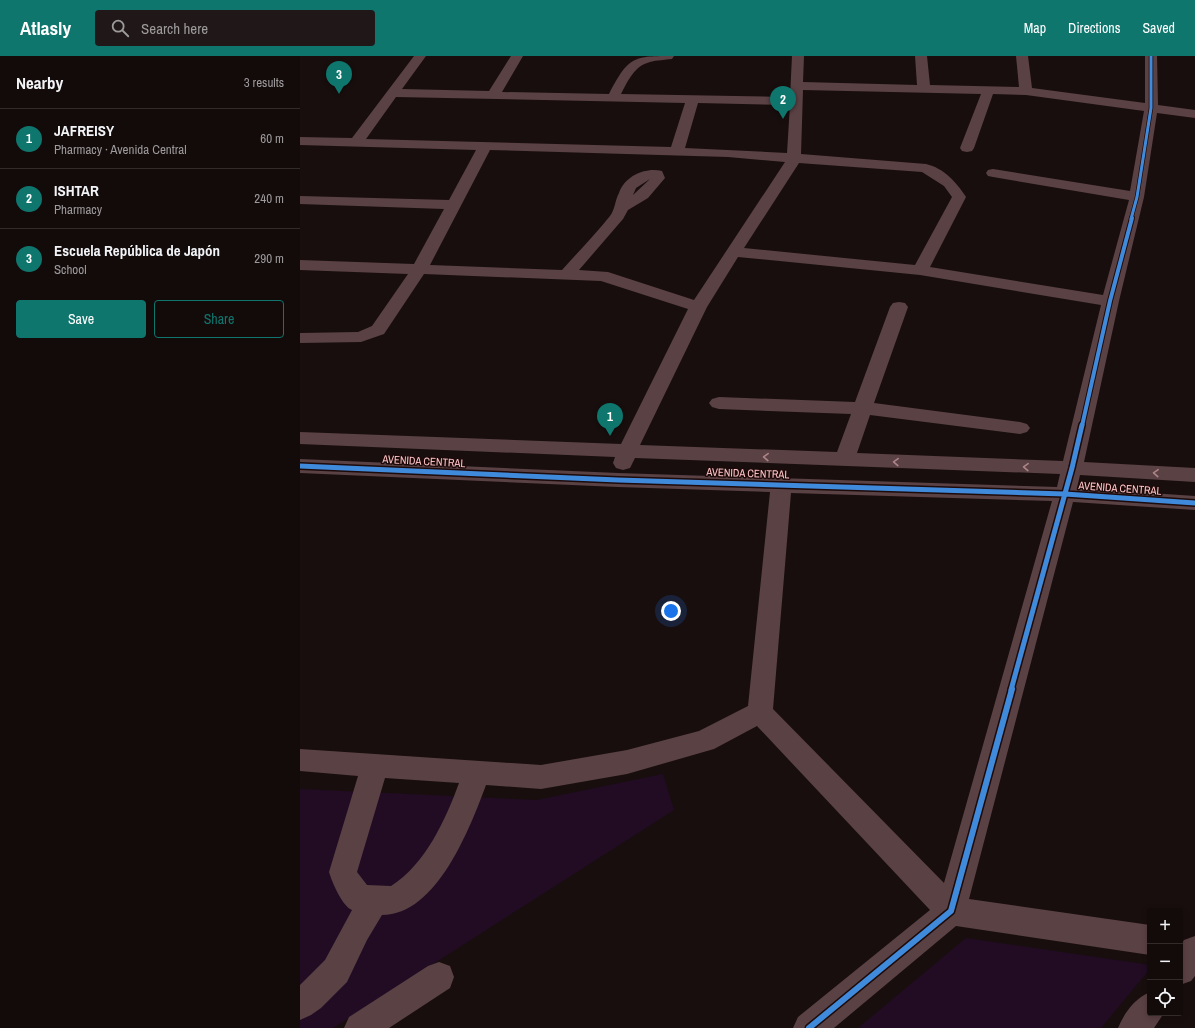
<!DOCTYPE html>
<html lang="en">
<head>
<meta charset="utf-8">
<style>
	body { margin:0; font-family:"Archivo Narrow",sans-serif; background:#201818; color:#f1f3f6 }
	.controls { position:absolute; right:12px; bottom:12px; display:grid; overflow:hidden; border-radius:4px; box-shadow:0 2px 6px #0003 }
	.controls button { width:36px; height:36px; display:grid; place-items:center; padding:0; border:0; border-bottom:1px solid #322b2b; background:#130a0a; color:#f1f3f6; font:20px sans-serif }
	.you { position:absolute; left:371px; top:555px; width:14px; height:14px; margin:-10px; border:3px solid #fff; border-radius:50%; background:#1a73e8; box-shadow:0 0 0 6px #1a73e833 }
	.badge { display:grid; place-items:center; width:26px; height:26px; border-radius:50%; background:#0f766e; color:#fff; font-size:13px; font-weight:700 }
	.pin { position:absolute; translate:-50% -33px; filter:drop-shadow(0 1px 2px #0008) }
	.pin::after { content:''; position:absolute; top:21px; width:14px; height:12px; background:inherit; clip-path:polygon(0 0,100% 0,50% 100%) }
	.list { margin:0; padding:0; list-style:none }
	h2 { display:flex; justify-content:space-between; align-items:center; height:52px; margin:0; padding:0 16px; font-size:17px }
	h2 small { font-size:13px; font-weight:400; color:#9d9a9c }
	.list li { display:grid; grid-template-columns:26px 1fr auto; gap:12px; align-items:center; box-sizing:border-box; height:60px; padding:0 16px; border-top:1px solid #322b2b }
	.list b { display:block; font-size:15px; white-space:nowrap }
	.list p { margin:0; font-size:13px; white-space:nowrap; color:#9d9a9c }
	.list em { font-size:13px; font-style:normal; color:#9d9a9c }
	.actions { display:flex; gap:8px; padding:12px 16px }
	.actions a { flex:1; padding:9px 0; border:1px solid #0f766e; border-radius:4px; text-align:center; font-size:14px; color:#0f766e }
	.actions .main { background:#0f766e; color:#fff }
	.icon { flex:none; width:22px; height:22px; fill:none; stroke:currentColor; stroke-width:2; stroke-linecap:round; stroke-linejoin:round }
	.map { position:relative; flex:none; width:895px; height:972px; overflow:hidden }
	header { display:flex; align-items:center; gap:24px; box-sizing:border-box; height:56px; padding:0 20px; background:#0f766e; color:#fff }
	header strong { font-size:19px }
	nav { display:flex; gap:22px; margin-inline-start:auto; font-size:14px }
	.search { width:280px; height:36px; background:#201818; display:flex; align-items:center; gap:10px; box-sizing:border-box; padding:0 14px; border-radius:4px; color:#9d9a9c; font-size:15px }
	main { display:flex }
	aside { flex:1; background:#130a0a }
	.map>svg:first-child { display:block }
	.green { fill:#210c24 }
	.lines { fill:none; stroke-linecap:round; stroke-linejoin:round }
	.minor { fill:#5a4144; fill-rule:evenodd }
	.cycleway-far3-casing { stroke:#1d0a0a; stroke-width:4.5 }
	.cycleway-far2-casing { stroke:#1d0a0a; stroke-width:6 }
	.cycleway-far1-casing { stroke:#1d0a0a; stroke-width:8 }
	.cycleway-casing { stroke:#1d0a0a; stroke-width:9 }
	.cycleway-far3 { stroke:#408adc; stroke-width:3 }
	.cycleway-far2 { stroke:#408adc; stroke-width:4 }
	.cycleway-far1 { stroke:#408adc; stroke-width:5 }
	.cycleway { stroke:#408adc; stroke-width:6 }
	.oneway { stroke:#ac8386 }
	.labels { text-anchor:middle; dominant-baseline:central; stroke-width:3; stroke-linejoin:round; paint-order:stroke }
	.street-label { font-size:11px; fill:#ffc5c7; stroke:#1d0a0a }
</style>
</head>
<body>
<header>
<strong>Atlasly</strong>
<div class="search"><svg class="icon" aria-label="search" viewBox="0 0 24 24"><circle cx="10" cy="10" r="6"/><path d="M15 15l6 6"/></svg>Search here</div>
<nav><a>Map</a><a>Directions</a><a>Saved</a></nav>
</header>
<main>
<aside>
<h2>Nearby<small>3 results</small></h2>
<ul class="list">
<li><span class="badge">1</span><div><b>JAFREISY</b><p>Pharmacy · Avenida Central</p></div><em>60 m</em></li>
<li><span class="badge">2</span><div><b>ISHTAR</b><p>Pharmacy</p></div><em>240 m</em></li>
<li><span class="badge">3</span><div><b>Escuela República de Japón</b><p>School</p></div><em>290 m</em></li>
</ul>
<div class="actions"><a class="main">Save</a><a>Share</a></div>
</aside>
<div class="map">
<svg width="895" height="972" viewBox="0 0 895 972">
	<rect width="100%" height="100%" fill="#190e0e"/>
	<path class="green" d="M363,718l11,36 -341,218h-33v-239l237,11z
		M666,882l184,27v4l-49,59h-243z"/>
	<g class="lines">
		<path class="minor" d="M114,0h12l-24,33 87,2 22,-35h12l-21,36 107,2c20,-38 24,-38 65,-38l-2,3c-7,1 -15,1 -22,3 -16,4 -22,19 -29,32l169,3 2,-41h12l-1,26 114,3 -2,-29h12l3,29 89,2 -3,-31h12l4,32 113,15v-47h12l1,49 37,5v8l-38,-5 -13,84 -25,104 -35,161 111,6v14l-115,-7 -3,13 118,8v14l-122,-8 -104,397 181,26v30l-194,-29 -122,102h-41l5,-11 132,-107 -173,-184 -43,23 -87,25 -86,15 -55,-4c-16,43 -49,130 -104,130l-15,25 -20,42 -26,26 -10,7 -11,5v-35l25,-25 27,-50c-10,-4 -20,-28 -23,-38l29,-96 -58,-5v-22l241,16 86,-15 72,-19 49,-25 22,-214 -152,-5 -318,-14v-14l318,14 439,14 3,-13 -425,-16 -5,10 -7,2 -7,-2 -3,-5 2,-6 -315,-13v-12l321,12 67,-135 -87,-28 -177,-7 -40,60 -23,8 -61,1v-10l58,-1 14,-6 36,-52 -108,-4v-10l114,4 30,-55 -144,-5v-8l149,4 27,-50 -176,-5v-8l52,1zM503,34l178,4 -21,54 2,3 5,1 5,-1 2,-3 19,-54 33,1 118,16 -14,80 -137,-22 -5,1 -2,3 2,3 5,1 136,23 -26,95 -173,-28 36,-70c-9,-14 -22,-29 -40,-33l-125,-10zM96,41l289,6 -14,44 -305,-8zM398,47l92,2 -3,48 -102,-5zM190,94l238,7 57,5 -91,138 -86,-28 -29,-2 44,-51 5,-9 20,-12 17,-20 -3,-7c-17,-4 -37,5 -43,22 -4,7 -4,17 -9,23 -15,19 -32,36 -48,54l-132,-5zM499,107l123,9 22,14 8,11 -37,68 -171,-17zM350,123l-17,16 3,-7zM438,201l182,18 181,30 -38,156 -206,-8 13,-38 150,19 7,-2 3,-4 -3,-4 -7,-2 -146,-19 34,-96 -3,-4 -6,-1 -6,1 -3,4 -35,95 -136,-5 -7,2 -3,4 3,4 7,2 132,5 -14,38 -197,-7 67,-138zM491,437l261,8 -108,382 -171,-174zM85,722l74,5c-13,36 -34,82 -68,103l-24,-1 -10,-13z
			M895,880v40l-4,5 -11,4v-39l4,-6z
			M139,906l11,4 4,11 -4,11 -61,40h-45l5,-11 79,-51z
			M850,936v21h14l-10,15h-36c7,-16 16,-29 32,-36z"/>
		<g class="cycleway-far3-casing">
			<path id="cycleway-far3" d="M831,163l6,-22 14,-89v-52"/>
		</g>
		<g class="cycleway-far2-casing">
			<path id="cycleway-far2" d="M782,370l28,-125 22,-83"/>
		</g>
		<g class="cycleway-far1-casing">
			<path id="cycleway-far1" d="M0,410l318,14 447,14 130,9
				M711,634l61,-222 10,-43"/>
		</g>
		<g class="cycleway-casing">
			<path id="cycleway" d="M509,972l142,-117 61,-222"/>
		</g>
		<use href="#cycleway-far3" class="cycleway-far3"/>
		<use href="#cycleway-far2" class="cycleway-far2"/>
		<use href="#cycleway-far1" class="cycleway-far1"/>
		<use href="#cycleway" class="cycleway"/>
	</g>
	<defs><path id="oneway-chevron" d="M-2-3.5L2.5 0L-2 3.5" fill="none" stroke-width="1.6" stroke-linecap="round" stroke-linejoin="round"/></defs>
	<g class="oneway">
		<use href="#oneway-chevron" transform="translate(466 401) rotate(-178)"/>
		<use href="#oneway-chevron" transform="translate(596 406) rotate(-178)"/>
		<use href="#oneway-chevron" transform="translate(726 411) rotate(-178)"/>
		<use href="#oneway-chevron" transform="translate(856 417) rotate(-177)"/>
	</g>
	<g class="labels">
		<g class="street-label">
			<text transform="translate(124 405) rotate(3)">AVENIDA CENTRAL</text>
			<text transform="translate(448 417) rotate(2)">AVENIDA CENTRAL</text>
			<text transform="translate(820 432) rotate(4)">AVENIDA CENTRAL</text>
		</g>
	</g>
</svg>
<div class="controls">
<button>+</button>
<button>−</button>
<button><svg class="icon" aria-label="locate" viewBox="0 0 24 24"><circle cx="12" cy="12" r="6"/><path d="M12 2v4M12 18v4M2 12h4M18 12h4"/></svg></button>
</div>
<div class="you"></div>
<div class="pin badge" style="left:310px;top:380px">1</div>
<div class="pin badge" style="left:483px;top:63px">2</div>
<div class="pin badge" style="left:39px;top:38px">3</div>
</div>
</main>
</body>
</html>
